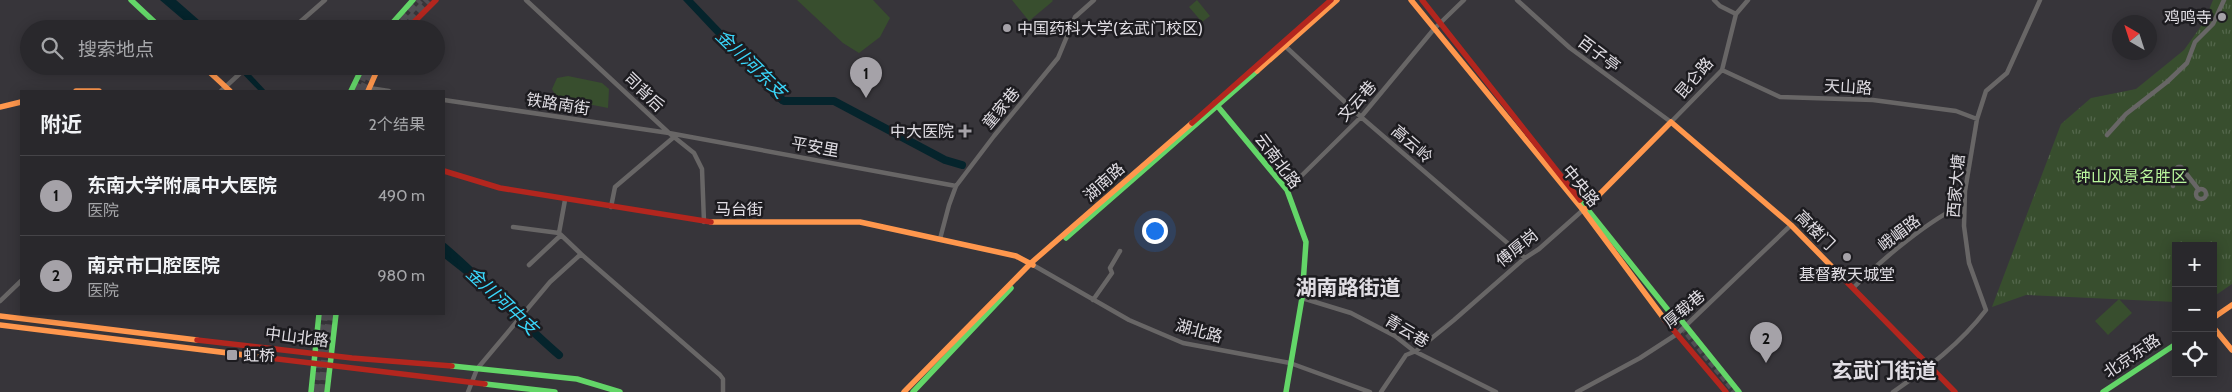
<!DOCTYPE html>
<html lang="zh">
<head>
<meta charset="utf-8">
<style>
	body { margin:0; font-family:Cabin,"Noto Sans SC",sans-serif; background:#353438; color:#f1f3f6 }
	.controls { position:absolute; right:15px; bottom:15px; display:grid; overflow:hidden; border-radius:0px; box-shadow:0 2px 12px #0003 }
	.controls button { width:45px; height:45px; display:grid; place-items:center; padding:0; border:0; border-bottom:1px solid #454448; background:#29282c; color:#f1f3f6; font:25px sans-serif }
	.compass { position:absolute; left:2112px; top:15px; width:45px; height:45px; border-radius:50%; background:#29282c; box-shadow:0 2px 12px #0003; rotate:321deg }
	.you { position:absolute; left:1154px; top:230px; width:18px; height:18px; margin:-12px; border:4px solid #fff; border-radius:50%; background:#1a73e8; box-shadow:0 0 0 8px #1a73e833 }
	.badge { display:grid; place-items:center; width:32px; height:32px; border-radius:50%; background:#a5a2a8; color:#111; font-size:16px; font-weight:700 }
	.pin { position:absolute; translate:-50% -41px; filter:drop-shadow(0 1px 2px #0008) }
	.pin::after { content:''; position:absolute; top:26px; width:18px; height:15px; background:inherit; clip-path:polygon(0 0,100% 0,50% 100%) }
	.list { margin:0; padding:0; list-style:none }
	h2 { display:flex; justify-content:space-between; align-items:center; height:65px; margin:0; padding:0 20px; font-size:21px }
	h2 small { font-size:16px; font-weight:400; color:#a5a6a9 }
	.list li { display:grid; grid-template-columns:32px 1fr auto; gap:15px; align-items:center; box-sizing:border-box; height:80px; padding:0 20px; border-top:1px solid #454448 }
	.list b { display:block; font-size:19px; white-space:nowrap }
	.list p { margin:0; font-size:16px; white-space:nowrap; color:#a5a6a9 }
	.list em { font-size:16px; font-style:normal; color:#a5a6a9 }
	.icon { flex:none; width:28px; height:28px; fill:none; stroke:currentColor; stroke-width:2; stroke-linecap:round; stroke-linejoin:round }
	.map { position:relative; flex:none; width:2232px; height:392px; overflow:hidden }
	.search { position:absolute; background:#29282c; box-shadow:0 2px 12px #0003; left:20px; top:20px; width:425px; height:55px; display:flex; align-items:center; gap:12px; box-sizing:border-box; padding:0 18px; border-radius:28px; color:#a5a6a9; font-size:19px }
	.panel { position:absolute; background:#29282c; box-shadow:0 2px 12px #0003; left:20px; top:90px; width:425px; height:225px; border-radius:0px }
	.map>svg:first-child { display:block }
	.green { fill:#384e2e }
	.park { fill:url(#park-tufts) }
	.water { fill:#05242c }
	.lines { fill:none; stroke-linecap:round; stroke-linejoin:round }
	.river { stroke:#05242c; stroke-width:8 }
	.primary-tunnel { stroke:#504e53; stroke-width:6; stroke-dasharray:6 3; stroke-linecap:butt }
	.highway-tunnel { stroke:#504e53; stroke-width:8; stroke-dasharray:8 4; stroke-linecap:butt }
	.street { stroke:#686666; stroke-width:4.5 }
	.fast { stroke:#63d668; stroke-width:5.5 }
	.slow { stroke:#ff974d; stroke-width:5.5 }
	.jam { stroke:#b3261e; stroke-width:5.5 }
	.poi-dot { fill:#a5a2a8; stroke:#1d1c20; stroke-width:2 }
	.labels { text-anchor:middle; dominant-baseline:central; stroke-width:5; stroke-linejoin:round; paint-order:stroke }
	.poi-label { font-size:16px; fill:#e0dde3; stroke:#1d1c20; text-anchor:end }
	.street-label { font-size:16px; fill:#e0dde3; stroke:#1d1c20 }
	.park-label { font-size:16px; fill:#b9f69c; stroke:#1d1c20 }
	.water-label { font-size:18px; font-style:italic; fill:#3ad7fb; stroke:#1d1c20 }
	.district-label { font-size:21px; font-weight:bold; fill:#e0dde3; stroke:#1d1c20 }
</style>
</head>
<body>
<div class="map">
<svg width="2232" height="392" viewBox="0 0 2232 392">
	<defs>
		<pattern id="park-tufts" width="24" height="20" patternUnits="userSpaceOnUse" patternTransform="scale(1.25)"><rect width="24" height="20" fill="#384e2e"/><path d="M3 7l-1-3M5 7V3M7 7l1-3M15 17l-1-3M17 17v-4M19 17l1-3" fill="none" stroke="#54674c"/></pattern>
	</defs>
	<rect width="100%" height="100%" fill="#37353a"/>
	<path class="green" d="M797,0h76l17,18 -10,19 -21,16 -16,-10z
		M1012,0h40l1,1 -24,20z
		M1197,0l13,16 -8,6 -13,-15z
		M568,76l34,7 7,6 -1,19 -51,-10 -5,-9 5,-11z
		M2119,299l13,14 -24,22 -13,-14z"/>
	<path class="park" d="M2213,0h19v284l-19,13v-51h-37v56l-150,-7 -34,12 69,-183 30,-26 45,-9 48,-39 20,-28z"/>
	<path class="water" d="M160,0h10l33,29h-9z
		M683,0h10l85,89 4,4 -1,11z
		M235,66h8l23,25h-7z
		M444,251l23,19 36,36 -2,4 -38,-37 -19,-15z"/>
	<g class="lines">
		<path class="river" d="M170,0l33,29
			M774,94l10,7h50l111,59 17,5
			M444,247c40,34 75,74 115,108"/>
		<path class="primary-tunnel" d="M1676,320l59,72"/>
		<path class="highway-tunnel" d="M393,29l27,-29
			M401,29l27,-29
			M356,91l12,-25
			M362,91l12,-25
			M315,392l9,-78
			M322,392l8,-78"/>
		<path class="street" d="M526,0l143,133 25,20 8,16 2,53
			M1517,0l53,48 101,74 51,-52 14,-56 12,-14
			M1714,0l6,6 16,8
			M292,29l33,-29
			M1285,46l76,71 164,141
			M1722,70l58,27 93,3 83,11 21,8
			M369,88l20,3
			M221,91l27,-25
			M444,100l225,33 287,53
			M2107,135l19,-21 41,-32 20,-19 8,-21 18,-18 11,-24
			M2173,186l-2,-13 7,-6h3l18,23
			M2196 194a5 5 0 1 1 10 0a5 5 0 1 1-10 0Z
			M1287,190l74,-73 73,-88 30,-29
			M565,200l-6,33 22,21
			M611,207l4,-20 59,-50
			M513,227l46,6
			M940,239l9,-34 7,-19 38,-50 64,-78 17,-41 19,-17
			M529,265l32,-30
			M1033,265l96,55 54,23 107,20 80,29
			M1853,288c27,-27 77,-69 111,-84
			M1302,298l49,15 44,23 19,15 82,41
			M1093,300l19,-27 -2,-5 10,-17
			M0,301l21,-20
			M468,392l9,-23 73,-87 31,-28 139,121 3,4v13
			M1381,392l25,-37 10,-4 38,-31 71,-62 14,-9 44,-39
			M1577,392l63,-34 37,-24 114,-109
			M1893,392c35,-24 67,-48 93,-82l-17,-47 -5,-37 1,-35 12,-72 9,-28 21,-18 33,-73"/>
		<path class="fast" d="M131,0l31,29
			M387,29l26,-29
			M351,91l12,-25
			M1215,103l72,87 19,52 -4,56 -16,94
			M1580,200l96,120
			M1066,238l191,-167
			M1677,315l62,77
			M452,366l125,13 43,13
			M485,384l70,8
			M311,392l8,-78
			M327,392l9,-78
			M913,392l98,-104
			M2103,392l73,-48"/>
		<path class="slow" d="M1411,0l172,210 82,110
			M203,66l27,25
			M1257,71l80,-71
			M76,91h23
			M368,91l11,-25
			M0,107l21,-5
			M1585,209l86,-87 120,103 45,46
			M711,222h149l156,34 17,9
			M0,316l197,24
			M2213,318l19,-13
			M0,325l261,32
			M2213,327l19,23
			M904,392l127,-129 161,-140"/>
		<path class="jam" d="M1422,0l158,200
			M407,29l29,-29
			M1192,123l139,-123
			M444,171l56,17 211,34
			M1836,271l119,121
			M1665,320l61,72
			M197,340l155,18 100,8
			M261,357l224,27"/>
	</g>
	<g class="poi-dot">
		<circle cx="2222" cy="17" r="5"/>
		<circle cx="1007" cy="28" r="5"/>
		<path d="M962.5 123.5h5v5h5v5h-5v5h-5v-5h-5v-5h5z"/>
		<circle cx="1847" cy="257" r="5"/>
		<rect x="226" y="349" width="12" height="12" rx="2.5"/>
	</g>
	<g class="labels">
		<g class="poi-label">
			<text x="2212" y="17">鸡鸣寺</text>
			<text x="1017" y="28" text-anchor="start">中国药科大学(玄武门校区)</text>
			<text x="954" y="131">中大医院</text>
			<text x="1847" y="274" text-anchor="middle">基督教天城堂</text>
			<text x="243" y="355" text-anchor="start">虹桥</text>
		</g>
		<g class="street-label">
			<text transform="translate(1599 54) rotate(37)">百子亭</text>
			<text transform="translate(1694 78) rotate(-49)">昆仑路</text>
			<text transform="translate(1848 87) rotate(3)">天山路</text>
			<text transform="translate(644 92) rotate(44)">司背后</text>
			<text transform="translate(1357 101) rotate(-48)">文云巷</text>
			<text transform="translate(558 104) rotate(9)">铁路南街</text>
			<text transform="translate(1001 108) rotate(-50)">童家巷</text>
			<text transform="translate(1412 144) rotate(41)">高云岭</text>
			<text transform="translate(815 147) rotate(10)">平安里</text>
			<text transform="translate(1278 161) rotate(53)">云南北路</text>
			<text transform="translate(1104 182) rotate(-42)">湖南路</text>
			<text transform="translate(1581 186) rotate(51)">中央路</text>
			<text transform="translate(1956 186) rotate(-85)">西家大塘</text>
			<text x="739" y="209">马台街</text>
			<text transform="translate(1815 230) rotate(45)">高楼门</text>
			<text transform="translate(1899 233) rotate(-37)">峨嵋路</text>
			<text transform="translate(1517 248) rotate(-39)">傅厚岗</text>
			<text transform="translate(1684 309) rotate(-40)">厚载巷</text>
			<text transform="translate(1199 331) rotate(15)">湖北路</text>
			<text transform="translate(1407 331) rotate(31)">青云巷</text>
			<text transform="translate(297 337) rotate(7)">中山北路</text>
			<text transform="translate(2132 356) rotate(-34)">北京东路</text>
		</g>
		<g class="park-label">
			<text x="2131" y="176">钟山风景名胜区</text>
		</g>
		<g class="water-label">
			<text transform="translate(751 64) rotate(44)">金川河东支</text>
			<text transform="translate(502 301) rotate(43)">金川河中支</text>
		</g>
		<g class="district-label">
			<text x="1348" y="287">湖南路街道</text>
			<text x="1884" y="370">玄武门街道</text>
		</g>
	</g>
</svg>
<div class="controls">
<button>+</button>
<button>−</button>
<button><svg class="icon" aria-label="locate" viewBox="0 0 24 24"><circle cx="12" cy="12" r="6"/><path d="M12 2v4M12 18v4M2 12h4M18 12h4"/></svg></button>
</div>
<svg class="compass" viewBox="-18 -18 36 36"><path d="M0-13l5 13h-10z" fill="#e53935"/><path d="M0 13l5-13h-10z" fill="#a5a6a9"/></svg>
<div class="you"></div>
<div class="pin badge" style="left:866px;top:98px">1</div>
<div class="pin badge" style="left:1766px;top:363px">2</div>
<div class="search"><svg class="icon" aria-label="search" viewBox="0 0 24 24"><circle cx="10" cy="10" r="6"/><path d="M15 15l6 6"/></svg>搜索地点</div>
<section class="panel">
<h2>附近<small>2个结果</small></h2>
<ul class="list">
<li><span class="badge">1</span><div><b>东南大学附属中大医院</b><p>医院</p></div><em>490 m</em></li>
<li><span class="badge">2</span><div><b>南京市口腔医院</b><p>医院</p></div><em>980 m</em></li>
</ul>
</section>
</div>
</body>
</html>
